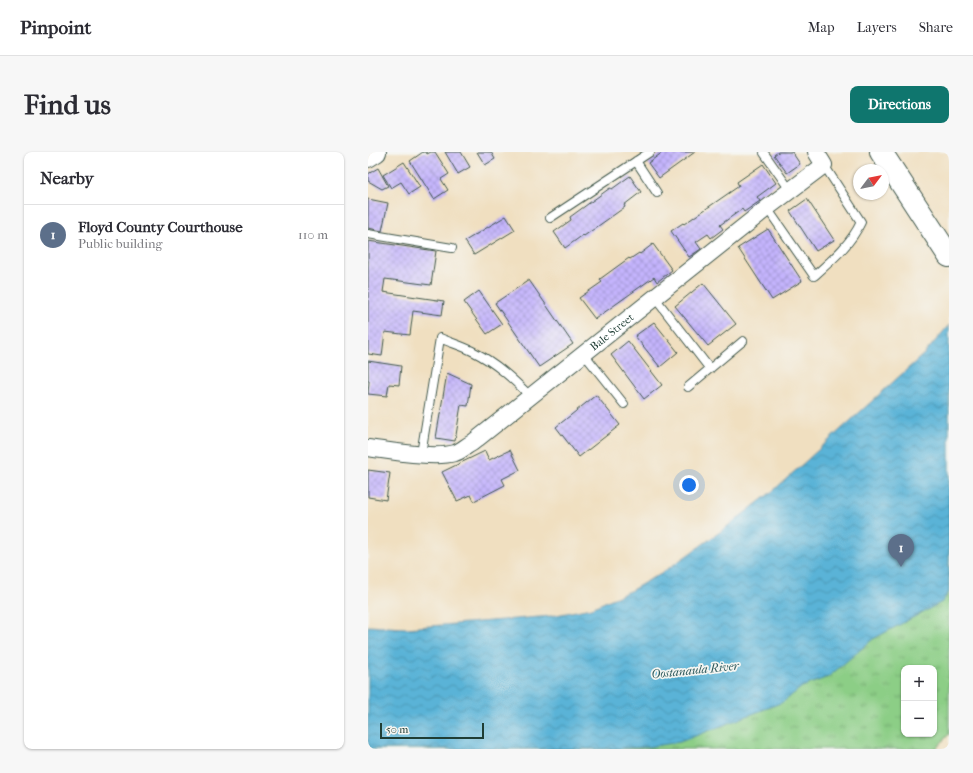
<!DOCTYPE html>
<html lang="en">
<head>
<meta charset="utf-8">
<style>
	body { margin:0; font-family:"IM FELL French Canon",serif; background:#f7f7f7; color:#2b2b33 }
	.controls { position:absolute; right:12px; bottom:12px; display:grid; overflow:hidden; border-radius:8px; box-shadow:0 1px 3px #0004 }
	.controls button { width:36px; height:36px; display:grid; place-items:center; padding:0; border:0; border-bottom:1px solid #e1e1e2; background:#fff; color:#2b2b33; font:20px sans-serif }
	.compass { position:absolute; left:485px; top:12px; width:36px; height:36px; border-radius:50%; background:#fff; box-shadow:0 1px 3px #0004; rotate:58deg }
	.scale { position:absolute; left:12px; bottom:10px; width:104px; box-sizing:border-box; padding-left:4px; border:2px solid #1f3d34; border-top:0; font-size:11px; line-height:14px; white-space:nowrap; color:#1f3d34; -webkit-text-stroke:3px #f6f6f2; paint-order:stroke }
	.you { position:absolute; left:321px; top:333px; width:14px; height:14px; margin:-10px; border:3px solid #fff; border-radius:50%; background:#1a73e8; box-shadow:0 0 0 6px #1a73e833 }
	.badge { display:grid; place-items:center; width:26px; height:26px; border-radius:50%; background:#0f766e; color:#fff; font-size:13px; font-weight:700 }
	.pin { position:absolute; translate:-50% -33px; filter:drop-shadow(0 1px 2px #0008) }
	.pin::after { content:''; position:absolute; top:21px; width:14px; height:12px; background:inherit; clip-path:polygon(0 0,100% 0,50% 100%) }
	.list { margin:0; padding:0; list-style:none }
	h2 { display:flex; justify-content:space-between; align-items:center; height:52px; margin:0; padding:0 16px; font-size:17px }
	h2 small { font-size:13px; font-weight:400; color:#7c7c81 }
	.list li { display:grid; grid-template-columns:26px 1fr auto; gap:12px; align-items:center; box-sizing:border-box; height:60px; padding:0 16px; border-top:1px solid #e1e1e2 }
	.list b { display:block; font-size:15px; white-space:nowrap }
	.list p { margin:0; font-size:13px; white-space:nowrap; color:#7c7c81 }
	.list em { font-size:13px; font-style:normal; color:#7c7c81 }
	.map { position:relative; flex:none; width:581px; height:597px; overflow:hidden; border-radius:8px }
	header { display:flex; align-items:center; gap:24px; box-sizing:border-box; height:56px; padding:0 20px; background:#fff; border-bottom:1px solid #e1e1e2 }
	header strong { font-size:19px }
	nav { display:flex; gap:22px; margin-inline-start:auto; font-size:14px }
	.intro { display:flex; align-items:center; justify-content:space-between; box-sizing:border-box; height:96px; padding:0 24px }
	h1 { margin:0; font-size:28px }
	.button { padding:10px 18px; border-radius:8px; background:#0f766e; color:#fff; font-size:14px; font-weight:700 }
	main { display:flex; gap:24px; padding:0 24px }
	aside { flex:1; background:#fff; border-radius:8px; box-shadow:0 1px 3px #0004 }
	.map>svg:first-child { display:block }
	.park { fill:url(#park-tufts); stroke:#56865d; fill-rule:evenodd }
	.water { fill:url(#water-waves); stroke:#3c7886 }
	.building { fill:url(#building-cross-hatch) }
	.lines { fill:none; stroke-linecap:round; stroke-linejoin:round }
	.service-casing { stroke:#3e5549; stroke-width:10 }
	.minor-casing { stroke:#3e5549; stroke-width:18 }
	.tertiary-casing { stroke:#3e5549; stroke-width:22 }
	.primary-casing { stroke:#3e5549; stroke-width:24 }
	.service { stroke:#fff; stroke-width:8 }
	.minor { stroke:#fff; stroke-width:16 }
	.tertiary { stroke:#fff; stroke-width:20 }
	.primary { stroke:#fff; stroke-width:22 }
	.labels { text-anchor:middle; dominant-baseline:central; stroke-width:3.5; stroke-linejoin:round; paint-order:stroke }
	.street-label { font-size:11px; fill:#1f3d34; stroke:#f6f6f2 }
	.water-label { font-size:12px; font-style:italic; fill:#2e5a5d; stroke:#f6f6f2 }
</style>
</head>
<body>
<header>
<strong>Pinpoint</strong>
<nav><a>Map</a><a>Layers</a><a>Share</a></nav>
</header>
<div class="intro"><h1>Find us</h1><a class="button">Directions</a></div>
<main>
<aside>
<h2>Nearby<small></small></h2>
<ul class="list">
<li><span class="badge" style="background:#5c6f8a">1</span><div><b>Floyd County Courthouse</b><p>Public building</p></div><em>110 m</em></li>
</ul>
</aside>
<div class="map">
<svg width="581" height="597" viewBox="0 0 581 597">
	<defs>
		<pattern id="park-tufts" width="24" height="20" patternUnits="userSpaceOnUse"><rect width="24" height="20" fill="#8cce86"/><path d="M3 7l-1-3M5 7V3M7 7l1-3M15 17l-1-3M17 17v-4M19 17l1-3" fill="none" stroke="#72a86e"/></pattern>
		<pattern id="water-waves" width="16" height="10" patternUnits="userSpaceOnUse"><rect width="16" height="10" fill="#5ab3d7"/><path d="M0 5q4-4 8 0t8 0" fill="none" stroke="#4a93af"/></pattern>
		<pattern id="building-cross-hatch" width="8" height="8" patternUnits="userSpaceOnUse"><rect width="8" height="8" fill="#c4b4fd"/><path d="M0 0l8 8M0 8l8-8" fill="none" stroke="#9f94ce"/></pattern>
	</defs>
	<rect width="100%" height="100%" fill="#f6f6f2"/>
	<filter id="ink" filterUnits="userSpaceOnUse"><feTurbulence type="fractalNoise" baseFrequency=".025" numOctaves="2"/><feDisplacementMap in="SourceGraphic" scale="8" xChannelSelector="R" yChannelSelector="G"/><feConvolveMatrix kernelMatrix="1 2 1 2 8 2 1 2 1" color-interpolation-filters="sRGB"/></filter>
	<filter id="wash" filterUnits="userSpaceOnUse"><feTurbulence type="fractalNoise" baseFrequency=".012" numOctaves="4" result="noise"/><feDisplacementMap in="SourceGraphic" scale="16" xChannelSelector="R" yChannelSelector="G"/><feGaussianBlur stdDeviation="0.9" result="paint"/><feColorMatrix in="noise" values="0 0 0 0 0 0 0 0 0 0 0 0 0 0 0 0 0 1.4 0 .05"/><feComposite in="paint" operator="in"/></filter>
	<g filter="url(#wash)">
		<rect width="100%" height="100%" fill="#f0dfc0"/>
		<path class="park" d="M581,322v260l-13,15h-568zM536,516h30v66h-30z"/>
		<path class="water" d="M581,173v267l-7,10 -69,37 -45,38 -26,10 -19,15 -103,40 -32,5 -46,2h-234v-123l38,2 145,-12 40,-8 39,-17 36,-21 54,-38 54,-42 151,-137z"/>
		<g id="blocks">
			<path class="building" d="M55,0h3l1,2 4,-2h4l14,22 -8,5 7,11 -14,9 -24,-38z
				M77,0h16l9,15 -12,7z
				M109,0h14l4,7 -10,6z
				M295,0h32l-36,26 -11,-15z
				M410,0h14l8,12 -13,9 -13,-18z
				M36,10l16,25 -11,7 -8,-12 -10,6 -8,-13z
				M395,12l13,19 -19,14 3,4 -16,11 -2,-3 -22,16 3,4 -12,9 -3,-4 -12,8 5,7 -12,8 -18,-26 12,-8 1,1 55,-38 -2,-4z
				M10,16l10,18 -6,3 -14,-8v-7z
				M262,24l11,16 -17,13 1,2 -41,29 -1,-1 -18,13 -11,-16 17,-12 -1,-3 40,-29 2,1z
				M0,47l20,4 -6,28 -14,-3z
				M439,47l27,41 -18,11 -26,-40z
				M138,64l9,14 -41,25 -9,-14z
				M400,77l34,52 -30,19 -34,-52z
				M0,89l68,10 -5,34 -46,-6 -2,13 61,9 -2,14 -29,-4 -3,24 -25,-3 -3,24 -14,-2z
				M285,92l19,26 -15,12 -3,-5 -59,42 -16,-21 23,-16 -2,-3 29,-21 1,1 9,-6 1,1z
				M161,128l44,64 -34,23 -44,-64z
				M335,131l33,41 -28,22 -33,-40z
				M111,139l23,33 -15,10 -23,-32z
				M286,170l24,30 -18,15 -25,-31z
				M260,189l34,44 -18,14 -33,-44z
				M0,209l33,5 -2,19 -10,-1 -2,12 -19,-2 1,-13h-1z
				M79,221l24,11 -3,22 -7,-1 -6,36 -19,-3z
				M228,243l24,30 -41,32 -23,-30z
				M142,298l10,20 -18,9 3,6 -31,16 -3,-6 -14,6 -15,-29 43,-21 4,9z
				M0,318l22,3 -4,27 -18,-3z"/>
		</g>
	</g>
	<g filter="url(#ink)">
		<use href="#blocks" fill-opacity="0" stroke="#3e5549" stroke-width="1"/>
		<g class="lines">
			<g class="service-casing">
				<path id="service" d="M396,1l26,37
					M268,9l21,32
					M399,56l47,68c18,-16 37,-32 47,-54l-37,-57
					M182,66l100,-66
					M0,82l84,14
					M287,146l55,71
					M216,202l40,50
					M320,235l55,-46
					M53,302l19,-116c11,5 23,8 34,14 22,11 39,27 56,44"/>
			</g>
			<g class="minor-casing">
				<g id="minor">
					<path id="s1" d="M0,296c23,3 67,11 87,5 6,-2 11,-7 17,-10l295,-235 57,-43 -8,-13"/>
				</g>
			</g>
			<g class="tertiary-casing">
				<path id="tertiary" d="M0,5l8,-5"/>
			</g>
			<g class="primary-casing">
				<path id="primary" d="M513,0l68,104"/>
			</g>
			<use href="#service" class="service"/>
			<use href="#minor" class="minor"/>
			<use href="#tertiary" class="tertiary"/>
			<use href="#primary" class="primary"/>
		</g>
	</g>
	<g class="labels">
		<g class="street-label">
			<text stroke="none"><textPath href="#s1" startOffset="286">Bale Street</textPath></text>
		</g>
		<g class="water-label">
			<text transform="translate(327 518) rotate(-6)">Oostanaula River</text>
		</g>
	</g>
</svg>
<div class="controls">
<button>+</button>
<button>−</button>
</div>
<svg class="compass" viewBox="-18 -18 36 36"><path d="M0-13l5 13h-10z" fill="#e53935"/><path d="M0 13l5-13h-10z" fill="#7c7c81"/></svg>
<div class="scale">50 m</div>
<div class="you"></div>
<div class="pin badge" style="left:533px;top:415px;background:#5c6f8a">1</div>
</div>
</main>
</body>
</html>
